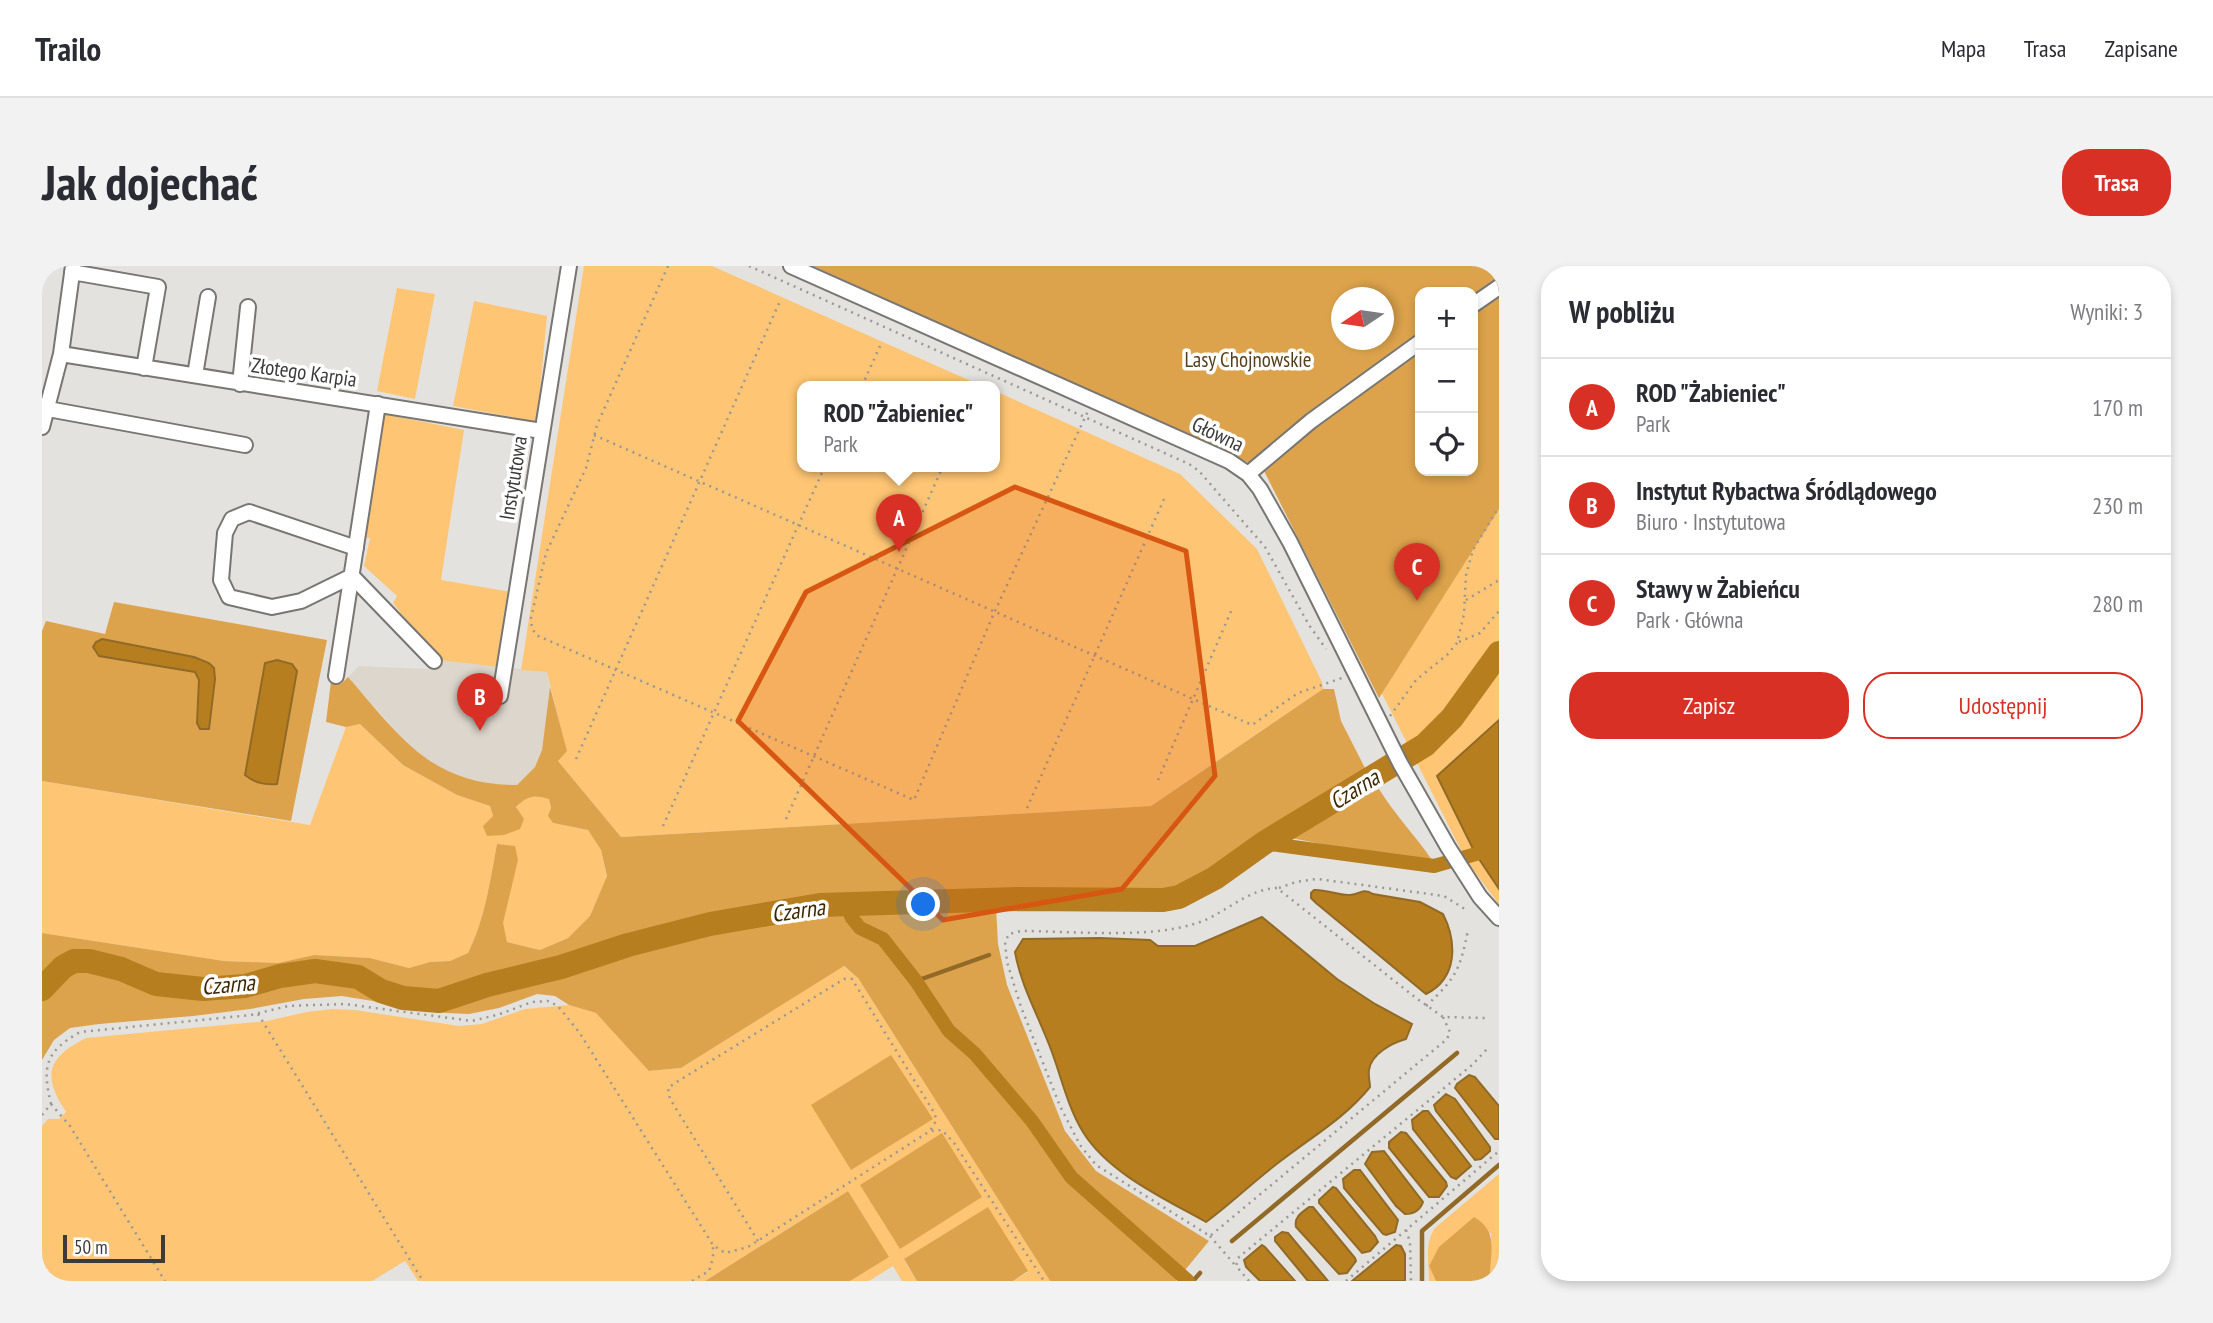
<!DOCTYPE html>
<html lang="pl">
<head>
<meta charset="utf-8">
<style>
	body { margin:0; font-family:"PT Sans Narrow",sans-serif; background:#f2f2f3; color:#2b2b33 }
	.controls { position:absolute; right:21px; top:21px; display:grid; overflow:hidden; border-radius:14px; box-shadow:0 4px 10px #0003 }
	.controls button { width:63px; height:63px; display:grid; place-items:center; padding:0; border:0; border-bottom:2px solid #e1e1e2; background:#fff; color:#2b2b33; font:35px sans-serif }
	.compass { position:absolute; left:1289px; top:21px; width:63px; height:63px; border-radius:50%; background:#fff; box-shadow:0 4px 10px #0003; rotate:257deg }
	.scale { position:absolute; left:21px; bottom:18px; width:102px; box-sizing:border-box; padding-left:7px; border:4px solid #3c3b3a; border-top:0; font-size:19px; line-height:24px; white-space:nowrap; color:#3c3b3a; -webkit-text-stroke:5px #fff; paint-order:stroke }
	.you { position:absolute; left:882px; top:639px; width:24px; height:24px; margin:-18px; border:5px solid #fff; border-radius:50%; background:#1a73e8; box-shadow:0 0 0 10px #1a73e833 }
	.badge { display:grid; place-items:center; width:46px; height:46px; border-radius:50%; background:#d93025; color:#fff; font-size:23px; font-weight:700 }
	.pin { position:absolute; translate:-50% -58px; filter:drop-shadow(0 2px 4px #0008) }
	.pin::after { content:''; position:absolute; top:37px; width:24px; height:21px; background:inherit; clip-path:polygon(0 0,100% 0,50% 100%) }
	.popup { position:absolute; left:755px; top:115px; width:203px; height:91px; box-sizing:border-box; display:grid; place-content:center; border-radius:14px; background:#fff; filter:drop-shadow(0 2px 5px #0005); font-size:23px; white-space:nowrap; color:#7c7c81 }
	.popup b { font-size:26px; color:#2b2b33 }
	.popup::after { content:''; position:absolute; left:50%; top:100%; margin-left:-14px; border:14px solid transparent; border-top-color:#fff }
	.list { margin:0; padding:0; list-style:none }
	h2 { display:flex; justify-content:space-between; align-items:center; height:91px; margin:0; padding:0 28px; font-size:30px }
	h2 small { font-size:23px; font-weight:400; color:#7c7c81 }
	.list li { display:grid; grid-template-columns:46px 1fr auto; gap:21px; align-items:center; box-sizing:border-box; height:98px; padding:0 28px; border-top:2px solid #e1e1e2 }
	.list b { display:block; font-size:26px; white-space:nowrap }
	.list p { margin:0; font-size:23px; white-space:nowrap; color:#7c7c81 }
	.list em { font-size:23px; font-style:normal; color:#7c7c81 }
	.actions { display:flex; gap:14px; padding:21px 28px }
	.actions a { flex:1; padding:16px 0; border:2px solid #d93025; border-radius:28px; text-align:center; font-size:24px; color:#d93025 }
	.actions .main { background:#d93025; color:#fff }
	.icon { flex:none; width:38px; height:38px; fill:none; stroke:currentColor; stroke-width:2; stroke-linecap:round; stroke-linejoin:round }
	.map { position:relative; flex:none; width:1457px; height:1015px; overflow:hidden; border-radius:28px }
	header { display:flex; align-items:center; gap:42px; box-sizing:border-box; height:98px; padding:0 35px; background:#fff; border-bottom:2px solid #e1e1e2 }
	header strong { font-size:33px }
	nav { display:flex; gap:38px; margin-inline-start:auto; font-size:24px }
	.intro { display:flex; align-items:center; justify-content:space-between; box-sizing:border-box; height:168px; padding:0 42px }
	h1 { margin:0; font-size:49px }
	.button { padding:18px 32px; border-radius:28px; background:#d93025; color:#fff; font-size:24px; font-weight:700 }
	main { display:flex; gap:42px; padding:0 42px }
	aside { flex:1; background:#fff; border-radius:28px; box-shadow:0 4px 10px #0003 }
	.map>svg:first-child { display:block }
	.built { fill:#ddd6cc }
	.green { fill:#fec574 }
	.forest { fill:#dda34c; fill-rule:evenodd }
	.water { fill:#b67e1f; stroke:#916a27; stroke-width:2 }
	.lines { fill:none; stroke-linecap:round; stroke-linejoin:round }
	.stream { stroke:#916a27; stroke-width:4.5 }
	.canal { stroke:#b67e1f; stroke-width:14 }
	.river { stroke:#b67e1f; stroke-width:24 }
	.minor-casing { stroke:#787673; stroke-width:18 }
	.path { stroke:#999895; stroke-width:2.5; stroke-dasharray:2 5; stroke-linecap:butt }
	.minor { stroke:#fff; stroke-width:14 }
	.marked { fill:#d75611; fill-opacity:0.2; stroke:#d75611; stroke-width:5; stroke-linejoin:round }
	.labels { text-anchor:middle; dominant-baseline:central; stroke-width:7; stroke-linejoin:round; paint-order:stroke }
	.park-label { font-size:21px; fill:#583f1b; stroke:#fff }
	.street-label { font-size:21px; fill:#3c3b3a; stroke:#fff }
	.water-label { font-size:23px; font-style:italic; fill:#3e2700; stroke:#fff }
</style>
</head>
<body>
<header>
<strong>Trailo</strong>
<nav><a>Mapa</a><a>Trasa</a><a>Zapisane</a></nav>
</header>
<div class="intro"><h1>Jak dojechać</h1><a class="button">Trasa</a></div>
<main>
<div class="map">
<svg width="1457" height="1015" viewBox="0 0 1457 1015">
	<rect width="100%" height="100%" fill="#e4e2de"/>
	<path class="built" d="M396,394l109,12 3,15 -8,63 -7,17 -18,18h-20l-39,-9 -23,-10 -23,-17 -64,-72 11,-11 71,3 1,-6z"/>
	<path class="green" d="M542,0h128l270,120h-179v80h192v-75l185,83 77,75 65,133 1,7 -172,117 -530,31 -63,-76 8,-10 -19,-79 -26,-2z
		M355,22l38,6 -20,105 -38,-8z
		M432,35l73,15 -10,106 -84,-16z
		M1457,37v601l-32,-42 -193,-382 146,-9h53z
		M342,148l80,16 -23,150 70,12 -12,75 -61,-7 -45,-57 4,-7 -33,-30 6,-28 -7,-1z
		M318,458l43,41 54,30 33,11 3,10 -6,19h17c10,-23 15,-46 45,-37l4,25 35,7 13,20 6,27 -17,39 -22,22 -28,12 -33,-8 -5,-19 -5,-79c-7,37 -12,75 -29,109l-18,8 -20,1 -21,6 -39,-10 -56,-3 -36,8 -54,-2 -182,-28v-152l268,44 36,-98z
		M801,700l15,12 192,303h-37l15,-9 -124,-12 13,21h-15l-9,-15 -24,15h-19l38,-24 -40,-66 -143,90h-287l-13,-20 -33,20h-330v-155l6,-7h11l7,-7c-24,-37 -19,-54 20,-74l181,-17 40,-9 25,-3 23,1 104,16 23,-2 43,-15 44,-4 27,8 54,58 31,-3z
		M1457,908v104l-4,3h-10l5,-3 1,-45 -62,33 7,15h-7c0,-19 -5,-37 6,-53z"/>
	<path class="forest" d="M771,0h686v243l-120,189 -116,-229zM1378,26h53v179h-53zM1300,32h42v42h-42z
		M72,336l213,38 -36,181 -249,-40v-150l4,-10 59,13z
		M306,411c52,59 82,108 169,108l18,-18 7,-17 8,-63 17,64 -9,10 63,76 530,-31 172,-117h11l7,32 24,47 -102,64 -44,34 -30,18 -17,8 -12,2 -165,-6 3,56 9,41 58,146 31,40 113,70 -33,40h-126l-192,-303 -14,-12 -163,102 -32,3 -53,-58 -27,-8 -14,-9 -18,-2 -38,14 -30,6 -23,-1 -104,-17 -38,3 -54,10 -57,7 -94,8 -29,4 -16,12 -12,20v-127l182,28 54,2 36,-8 56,3 39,10 21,-6 20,-1 18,-8c17,-34 22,-72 29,-109l18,2 3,14 -15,63 4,19 33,8 28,-12 22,-22 17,-40 -6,-26 -13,-20 -35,-7 -5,-7 3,-8 -2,-9c-15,-5 -22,-3 -33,8l8,12 -4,10 -16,6 -17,1 -4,-10 10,-10 -3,-10 -33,-11 -54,-30 -43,-41 -14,3 -20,-5 5,-41 10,3z
		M1337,523c16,26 36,46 53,71l-11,1 -42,-6 -93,-18z
		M849,789l42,64 -82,51 -40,-65z
		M900,867l40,64 -82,52 -40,-64z
		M806,925l41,66 -39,24h-145z
		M946,941l40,64 -15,10h-96l-13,-22z
		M1432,951c25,14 16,35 16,61l-5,3h-49l-7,-15 10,-19z"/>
	<path class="water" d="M60,373l92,18 15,6 5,5 1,11 -6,50h-9l-3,-6 2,-43 -4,-8 -96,-16 -6,-9 3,-5z
		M235,394l15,4 5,7 -20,113c-13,1 -22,-1 -32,-9l20,-112z
		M1457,454v169l-24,-36 -38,-77z
		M1272,624c12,-1 25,6 36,5 11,-1 13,-7 23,-1l47,8 23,12c14,28 15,64 -17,80l-110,-91 -5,-5v-5z
		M1220,651l75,62 38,25 37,20 -6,15c-14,4 -35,15 -37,31 -1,6 1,12 1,17 -25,31 -57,49 -88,73 -26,19 -50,43 -76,62 -41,-23 -98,-49 -123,-90 -16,-26 -22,-57 -33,-85 -12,-32 -29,-61 -35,-95l8,-13 77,-1 50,2 8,6h37z
		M1427,809l6,2 24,29v33h-4l-40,-51 2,-4z
		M1404,828l9,5 35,48v4l-9,8 -6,1 -39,-49 -2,-6z
		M1381,845h5l43,55 -15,13 -5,-2 -38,-48 -1,-9z
		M1359,866l5,1 40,49 1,4 -8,11h-10l-40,-49v-6z
		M1342,885l39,51c-3,9 -10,12 -18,12l-9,-8 -31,-42 7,-12z
		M1312,904h6l38,50 -3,12 -9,3 -3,-1 -39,-46 -1,-9z
		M1291,921l3,1 39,48 3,6 -8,9 -8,2 -43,-50v-3z
		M1267,941h4l42,51 1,3 -9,12 -8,1 -43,-47c-2,-10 5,-14 13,-20z
		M1240,966l6,1 40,48h-20l-33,-40v-4z
		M1220,979l3,2 30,34h-35l-14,-14 -2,-7z
		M1354,979l5,1 4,8v27h-53z"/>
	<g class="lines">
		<path class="stream" d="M874,715l73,-26
			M1190,975l225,-188
			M1151,1015l7,-8
			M1380,1015v-50l77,-66"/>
		<path class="canal" d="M1222,577l170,23 42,-12
			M803,637l7,15 8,10 23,11 33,42 33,50 26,23 57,67 39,56 117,104"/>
		<path class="river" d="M0,723l21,-22 11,-6h15l32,8 35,15 47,5 42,-3 35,-10 35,-5 43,6 23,14 22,7 36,3 48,-16 74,-18 67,-22 82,-21 110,-19 200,-6 143,1 16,-3 36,-19 49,-35 161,-98 27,-27 47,-65"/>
		<g class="minor-casing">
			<path id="minor" d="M749,0l438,195 19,13 12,15 30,53 110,221 48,84 32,50 19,21
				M30,6l86,15 -14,81
				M1431,39l26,-18
				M19,88l481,77
				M153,109l13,-78
				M198,118l8,-77
				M6,143l197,36
				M0,161l19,-73 12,-88
				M1206,208l63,-53 109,-79
				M314,282l-107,-36 -17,7 -7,14 -4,47 8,17 43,10 29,-6 51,-25 82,85
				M294,410l42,-272
				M458,430l69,-430"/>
		</g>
		<path class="path" d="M626,0l-71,159 -11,43 -40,85 -15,65 1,10 4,7 378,165 80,-187 94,-202
			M707,0l440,198 10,7 66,76 44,78 17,24
			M820,120l18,-40
			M552,169l658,290 46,-32 44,-15
			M1424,334l33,-20
			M1417,376l21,-9 19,-22
			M1348,450l26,-36 31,-25 10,-12 7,-29 2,-39 7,-25 26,-43
			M534,493l204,-458
			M1116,514l74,-171
			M985,542l137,-309
			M744,553l157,-353
			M621,560l162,-360
			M1237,622l17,-6 21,-3 31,4 96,13 24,15
			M1384,740c30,-28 34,-36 42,-76
			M216,748l165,267
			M1401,751l7,15 -3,7 -237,197 -114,-71 -16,-20 -20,-39 -39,-99 -14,-45 -2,-20 4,-8 12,-3c53,0 124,8 173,-7 29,-8 52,-35 83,-36l139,110 27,19 42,1
			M9,838l19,22 95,155
			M0,849l9,-11c-9,-38 -6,-52 29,-72l171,-17 37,-9 57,-2 127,17 28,-7 32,-12 16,-1 10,5 21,26 134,213 12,8 23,-6 182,-116 12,-1 12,13 90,138
			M1364,964l4,12 1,39
			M1168,970l25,29
			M716,975l-88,-142 -2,-11 7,-5 169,-104h8l83,135 1,7 -6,10
			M650,1015l17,-10 4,-13v-13
			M1207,1015l-13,-15 3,-9 233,-192 16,-17
			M1304,1015l153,-130"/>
		<use href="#minor" class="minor"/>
	</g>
	<path class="marked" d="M973,221l171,64 29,225 -93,113 -179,31 -205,-199 68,-129z"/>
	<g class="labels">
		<g class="park-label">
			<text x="1206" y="93">Lasy Chojnowskie</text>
		</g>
		<g class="street-label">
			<text transform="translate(262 106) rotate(8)">Złotego Karpia</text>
			<text transform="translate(1176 168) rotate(25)">Główna</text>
			<text transform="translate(471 212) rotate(-81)">Instytutowa</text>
		</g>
		<g class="water-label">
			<text transform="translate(1312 523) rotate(-32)">Czarna</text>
			<text transform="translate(756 644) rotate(-8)">Czarna</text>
			<text transform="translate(186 718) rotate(-5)">Czarna</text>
		</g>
	</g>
</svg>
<div class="controls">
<button>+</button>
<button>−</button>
<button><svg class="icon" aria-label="locate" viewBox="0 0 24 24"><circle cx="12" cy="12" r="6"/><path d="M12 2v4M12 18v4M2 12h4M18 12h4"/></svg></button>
</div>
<svg class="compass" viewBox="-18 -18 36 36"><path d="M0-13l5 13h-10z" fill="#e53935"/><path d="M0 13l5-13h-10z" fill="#7c7c81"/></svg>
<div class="scale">50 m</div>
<div class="you"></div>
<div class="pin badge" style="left:857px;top:286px">A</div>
<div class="popup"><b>ROD &quot;Żabieniec&quot;</b>Park</div>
<div class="pin badge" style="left:438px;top:465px">B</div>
<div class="pin badge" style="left:1375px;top:335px">C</div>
</div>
<aside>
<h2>W pobliżu<small>Wyniki: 3</small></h2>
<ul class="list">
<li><span class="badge">A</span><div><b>ROD &quot;Żabieniec&quot;</b><p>Park</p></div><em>170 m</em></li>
<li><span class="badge">B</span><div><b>Instytut Rybactwa Śródlądowego</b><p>Biuro · Instytutowa</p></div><em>230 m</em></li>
<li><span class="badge">C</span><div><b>Stawy w Żabieńcu</b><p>Park · Główna</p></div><em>280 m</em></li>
</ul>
<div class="actions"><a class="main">Zapisz</a><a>Udostępnij</a></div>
</aside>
</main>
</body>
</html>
